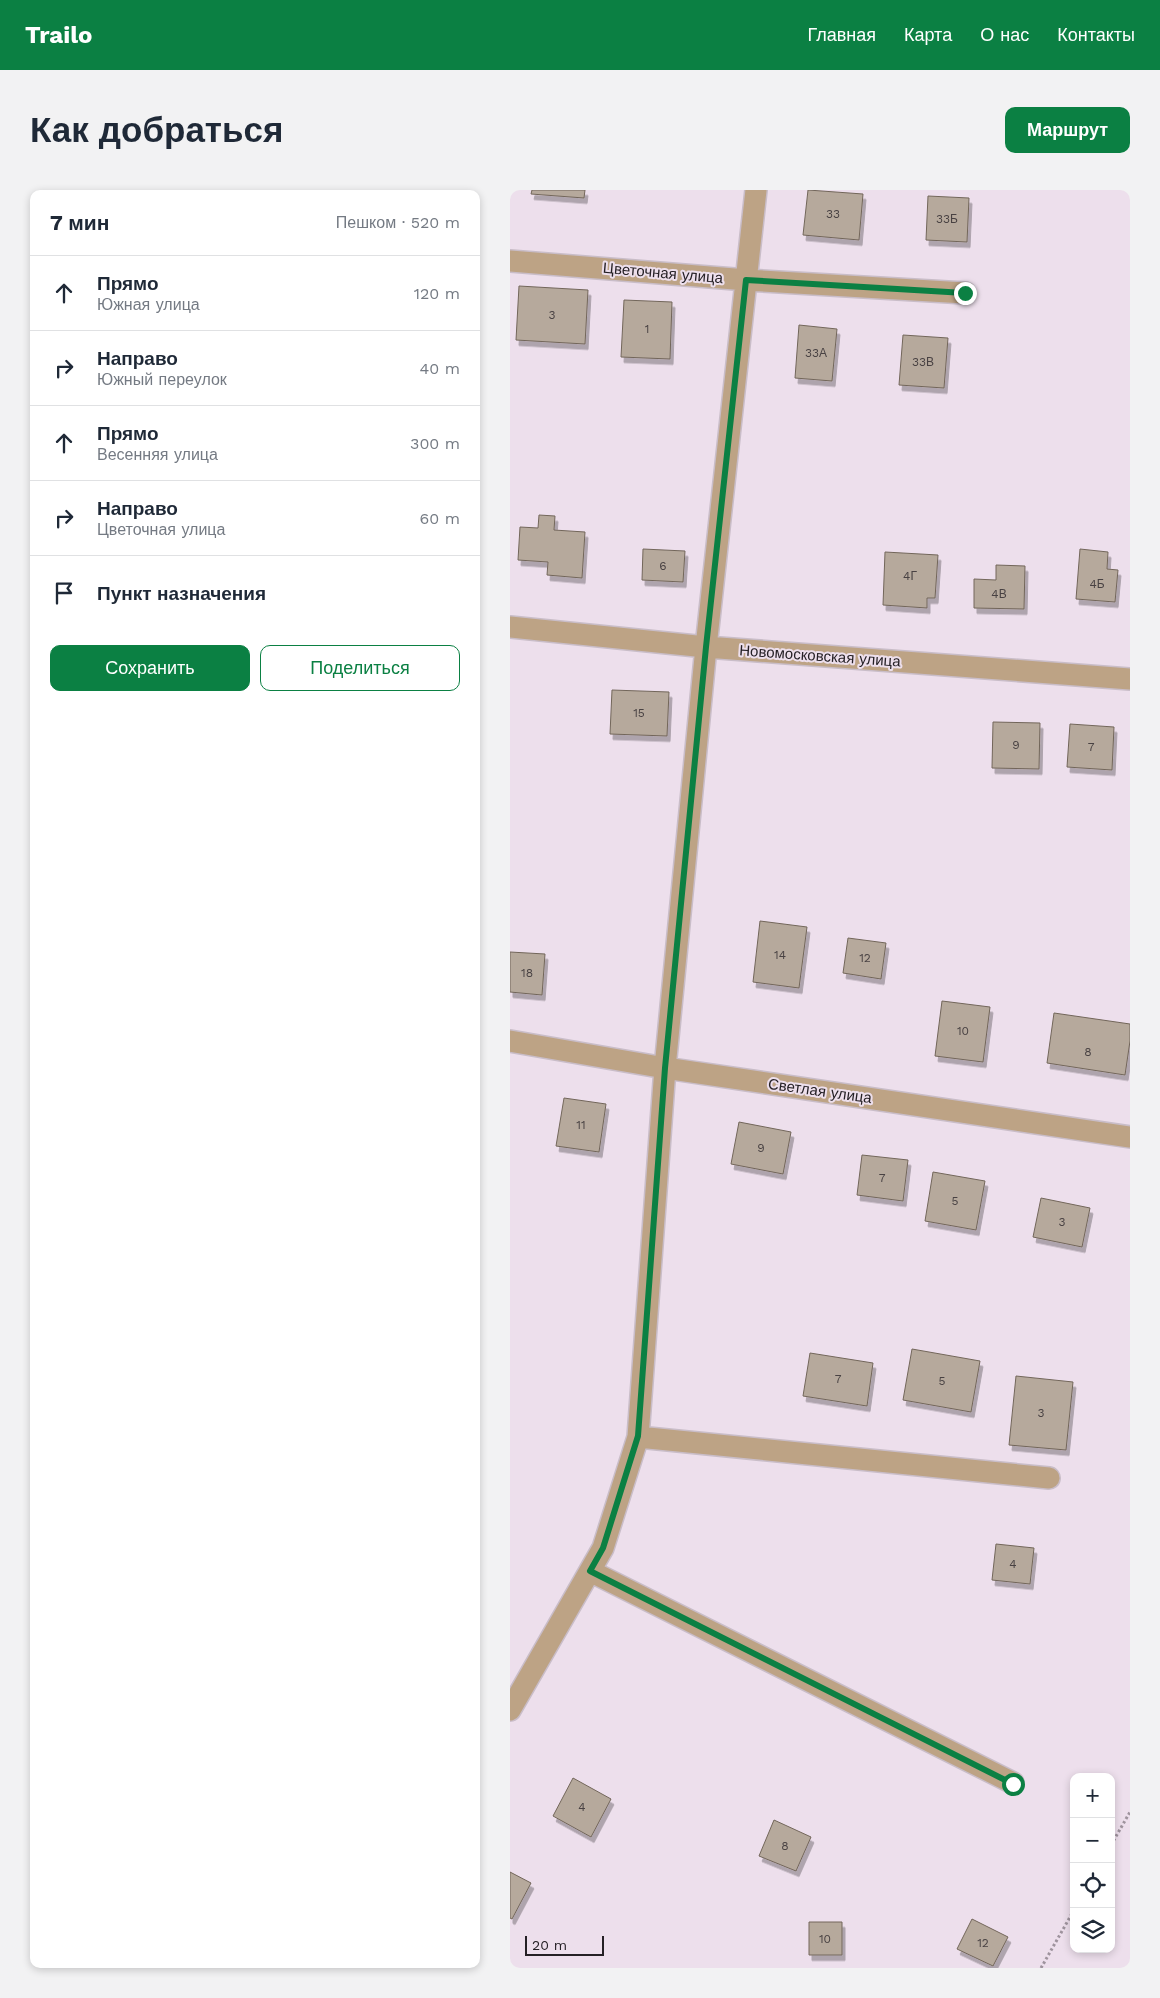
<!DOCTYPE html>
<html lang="ru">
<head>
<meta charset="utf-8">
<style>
	body { margin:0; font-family:"Work Sans",sans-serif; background:#f2f2f3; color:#1f2937 }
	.controls { position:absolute; right:15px; bottom:15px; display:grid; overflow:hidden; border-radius:10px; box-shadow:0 2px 8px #0003 }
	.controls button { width:45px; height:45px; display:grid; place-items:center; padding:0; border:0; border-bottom:1px solid #e0e1e3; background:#fff; color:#1f2937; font:25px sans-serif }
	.scale { position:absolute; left:15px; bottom:12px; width:79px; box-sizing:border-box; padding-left:5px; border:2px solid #252025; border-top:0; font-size:14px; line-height:18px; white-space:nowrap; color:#252025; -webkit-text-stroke:4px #eddfec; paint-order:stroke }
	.stop { position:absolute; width:15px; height:15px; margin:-11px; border:4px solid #0b8043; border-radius:50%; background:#fff }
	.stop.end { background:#0b8043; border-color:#fff; box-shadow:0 1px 5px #0008 }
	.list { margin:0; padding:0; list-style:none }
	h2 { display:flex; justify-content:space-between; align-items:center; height:65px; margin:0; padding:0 20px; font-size:21px }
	h2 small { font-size:16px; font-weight:400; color:#747a83 }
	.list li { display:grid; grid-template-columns:32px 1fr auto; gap:15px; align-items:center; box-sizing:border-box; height:75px; padding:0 20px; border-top:1px solid #e0e1e3 }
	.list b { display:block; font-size:19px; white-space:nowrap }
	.list p { margin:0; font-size:16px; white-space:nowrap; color:#747a83 }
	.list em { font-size:16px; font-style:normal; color:#747a83 }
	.actions { display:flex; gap:10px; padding:15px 20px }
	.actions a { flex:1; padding:11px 0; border:1px solid #0b8043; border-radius:10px; text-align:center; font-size:18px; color:#0b8043 }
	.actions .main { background:#0b8043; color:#fff }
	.icon { flex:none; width:28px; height:28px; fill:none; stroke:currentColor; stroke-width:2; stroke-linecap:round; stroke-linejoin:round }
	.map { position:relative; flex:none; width:620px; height:1778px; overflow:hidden; border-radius:10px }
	header { display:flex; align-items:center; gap:30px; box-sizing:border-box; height:70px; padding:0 25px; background:#0b8043; color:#fff }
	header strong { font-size:24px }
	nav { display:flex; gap:28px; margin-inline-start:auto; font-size:18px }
	.intro { display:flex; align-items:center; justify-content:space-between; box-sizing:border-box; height:120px; padding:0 30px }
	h1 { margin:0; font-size:35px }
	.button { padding:12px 22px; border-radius:10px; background:#0b8043; color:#fff; font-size:18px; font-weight:700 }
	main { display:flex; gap:30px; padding:0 30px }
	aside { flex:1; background:#fff; border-radius:10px; box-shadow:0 2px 8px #0003 }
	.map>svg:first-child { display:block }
	.building { fill:#b6a99c; stroke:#72665a; filter:url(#shadow) }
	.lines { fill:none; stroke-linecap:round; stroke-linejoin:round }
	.minor-casing { stroke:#c9bdc8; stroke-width:24 }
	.path { stroke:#9e939d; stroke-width:3; stroke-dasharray:2.5 2.5; stroke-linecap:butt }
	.minor { stroke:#bda385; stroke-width:21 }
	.route { stroke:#0b8043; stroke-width:6 }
	.labels { text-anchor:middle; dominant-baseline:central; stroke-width:4; stroke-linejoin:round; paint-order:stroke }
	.number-label { font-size:12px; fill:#494243 }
	.street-label { font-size:15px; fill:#252025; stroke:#eddfec }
</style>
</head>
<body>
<header>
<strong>Trailo</strong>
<nav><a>Главная</a><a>Карта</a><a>О нас</a><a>Контакты</a></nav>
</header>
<div class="intro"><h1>Как добраться</h1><a class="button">Маршрут</a></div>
<main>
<aside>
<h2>7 мин<small>Пешком · 520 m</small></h2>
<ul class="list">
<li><svg class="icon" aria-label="ahead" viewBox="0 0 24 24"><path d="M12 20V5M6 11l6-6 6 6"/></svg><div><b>Прямо</b><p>Южная улица</p></div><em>120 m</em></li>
<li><svg class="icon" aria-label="right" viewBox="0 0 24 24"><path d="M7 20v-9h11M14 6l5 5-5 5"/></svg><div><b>Направо</b><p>Южный переулок</p></div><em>40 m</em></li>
<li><svg class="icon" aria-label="ahead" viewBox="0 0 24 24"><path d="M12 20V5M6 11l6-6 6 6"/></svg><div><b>Прямо</b><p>Весенняя улица</p></div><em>300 m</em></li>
<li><svg class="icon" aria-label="right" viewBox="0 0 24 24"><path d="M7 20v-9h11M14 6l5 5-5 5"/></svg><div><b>Направо</b><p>Цветочная улица</p></div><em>60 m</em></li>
<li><svg class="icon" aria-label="arrive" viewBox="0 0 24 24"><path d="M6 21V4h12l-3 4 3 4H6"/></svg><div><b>Пункт назначения</b></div></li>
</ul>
<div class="actions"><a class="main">Сохранить</a><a>Поделиться</a></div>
</aside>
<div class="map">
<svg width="620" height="1778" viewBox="0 0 620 1778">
	<defs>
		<filter id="shadow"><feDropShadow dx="3" dy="5.5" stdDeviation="0" flood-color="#0004"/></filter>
	</defs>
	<rect width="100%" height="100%" fill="#eddfec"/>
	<path class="building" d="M22,0h53l-1,8 -53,-4z
		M298,0l55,4 -4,46 -56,-5z
		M418,6l41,2 -2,44 -41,-2z
		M9,96l69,4 -3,54 -69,-4z
		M114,110l48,2 -2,57 -49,-2z
		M289,135l38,4 -5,52 -37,-3z
		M393,145l45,3 -4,50 -45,-3z
		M29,325l16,1 -1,14 31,2 -3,46 -35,-3 1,-13 -30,-2 2,-33 18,1z
		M133,359l42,2 -2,31 -41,-2z
		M570,359l28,3 -1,17 11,1 -3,32 -39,-3z
		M375,362l53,3 -3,43h-8v10l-44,-3z
		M486,375l29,1 -1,43 -50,-1v-29l22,1z
		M102,500l57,2 -2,44 -57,-2z
		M483,532l47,1 -1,46 -47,-1z
		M560,534l44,3 -2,43 -45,-3z
		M250,731l47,6 -8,61 -46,-6z
		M338,748l38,5 -5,36 -38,-6z
		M0,762l35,2 -3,41 -32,-3z
		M432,811l48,6 -7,55 -48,-6z
		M544,823l76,11v17l-5,34 -78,-12z
		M54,908l42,6 -7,48 -43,-6z
		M229,932l52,10 -8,42 -52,-10z
		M352,965l46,5 -5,41 -46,-6z
		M423,982l52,9 -9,49 -51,-9z
		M531,1008l49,10 -8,39 -49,-10z
		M402,1159l68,12 -9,51 -68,-12z
		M300,1163l63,10 -6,43 -64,-10z
		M506,1186l57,6 -7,68 -57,-5z
		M486,1354l38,4 -4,36 -38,-4z
		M63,1588l38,21 -20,38 -38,-21z
		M264,1630l37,17 -15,34 -37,-15z
		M0,1682l21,11 -19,36 -2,-1z
		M462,1729l36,18 -15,29 -36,-17z
		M299,1732h33v33h-33z"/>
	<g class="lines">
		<g class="minor-casing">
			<path id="minor" d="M0,71l237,19 218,13
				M0,437l196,20 424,32
				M0,851l155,27 465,69
				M128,1247l411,41
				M80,1381l423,212
				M0,1520l93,-162 35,-111 27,-369 41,-421 50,-457"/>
		</g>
		<path class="path" d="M601,1655l19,-33
			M531,1778l33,-58"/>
		<use href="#minor" class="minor"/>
	</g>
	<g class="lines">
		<path class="route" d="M455,103l-219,-13 -40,367 -41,421 -27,368 -35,112 -13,23 423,213"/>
	</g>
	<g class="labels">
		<g class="number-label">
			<text x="323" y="24">33</text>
			<text x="437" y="29">33Б</text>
			<text x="42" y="125">3</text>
			<text x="137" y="139">1</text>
			<text x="306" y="163">33А</text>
			<text x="413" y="172">33В</text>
			<text x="153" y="376">6</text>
			<text x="400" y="386">4Г</text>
			<text x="587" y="394">4Б</text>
			<text x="489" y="404">4В</text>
			<text x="129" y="523">15</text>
			<text x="506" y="555">9</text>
			<text x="581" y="557">7</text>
			<text x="270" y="765">14</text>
			<text x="355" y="768">12</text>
			<text x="17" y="783">18</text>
			<text x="453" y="841">10</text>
			<text x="578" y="862">8</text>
			<text x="71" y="935">11</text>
			<text x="251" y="958">9</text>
			<text x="372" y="988">7</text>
			<text x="445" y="1011">5</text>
			<text x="552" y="1032">3</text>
			<text x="328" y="1189">7</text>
			<text x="432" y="1191">5</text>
			<text x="531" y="1223">3</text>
			<text x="503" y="1374">4</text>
			<text x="72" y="1617">4</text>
			<text x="275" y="1656">8</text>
			<text x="315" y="1749">10</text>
			<text x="473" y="1753">12</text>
		</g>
		<g class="street-label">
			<text transform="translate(153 83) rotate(5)">Цветочная улица</text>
			<text transform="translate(310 466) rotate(4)">Новомосковская улица</text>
			<text transform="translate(310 901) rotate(8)">Светлая улица</text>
		</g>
	</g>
</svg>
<div class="controls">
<button>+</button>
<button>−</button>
<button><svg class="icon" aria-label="locate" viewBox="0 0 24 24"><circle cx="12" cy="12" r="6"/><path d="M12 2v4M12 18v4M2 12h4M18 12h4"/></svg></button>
<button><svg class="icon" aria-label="layers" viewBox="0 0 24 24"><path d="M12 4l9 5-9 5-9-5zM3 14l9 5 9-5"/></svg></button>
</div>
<div class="scale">20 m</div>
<div class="stop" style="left:503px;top:1594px"></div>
<div class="stop end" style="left:455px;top:103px"></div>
</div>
</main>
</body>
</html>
